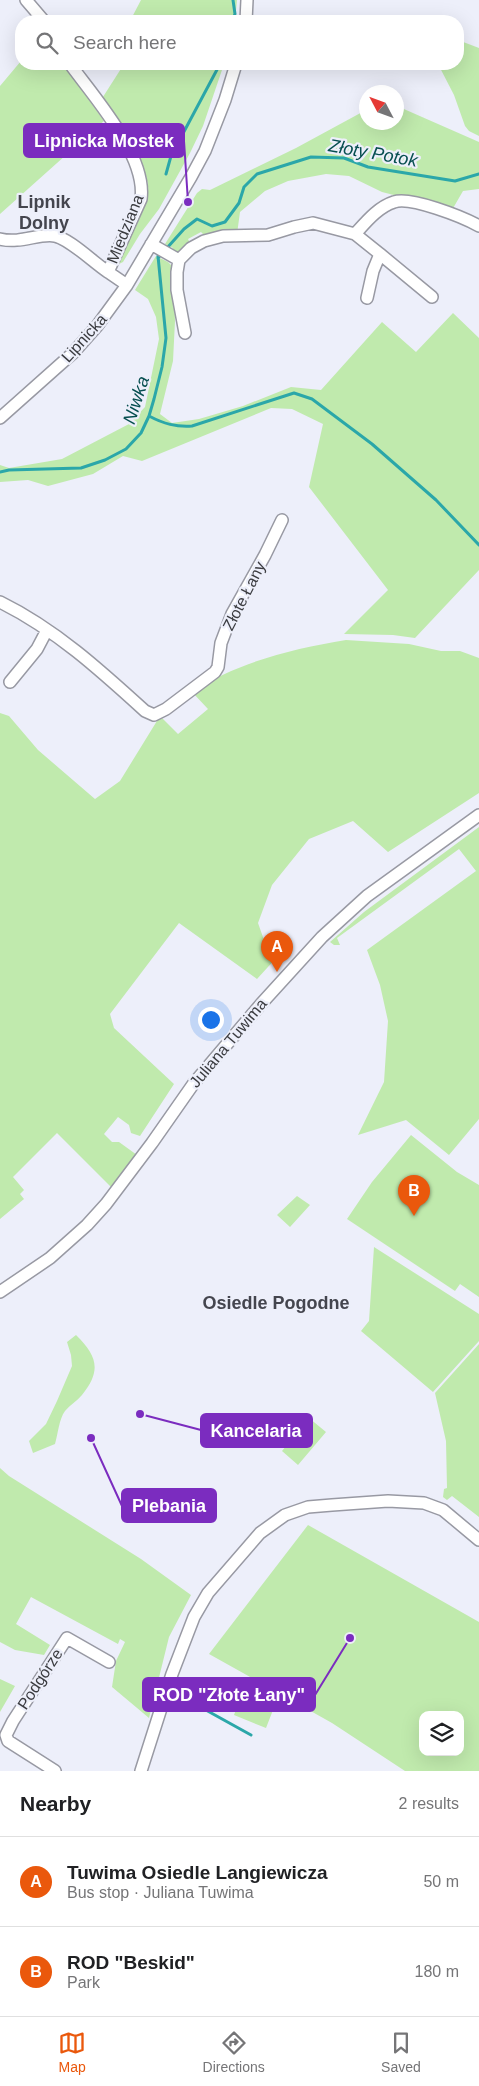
<!DOCTYPE html>
<html lang="en">
<head>
<meta charset="utf-8">
<style>
	body { margin:0; font-family:Helvetica,sans-serif; background:#f6f6f6; color:#202124 }
	.controls { position:absolute; right:15px; bottom:15px; display:grid; overflow:hidden; border-radius:10px; box-shadow:0 5px 20px #0002 }
	.controls button { width:45px; height:45px; display:grid; place-items:center; padding:0; border:0; border-bottom:1px solid #e0e0e0; background:#fff; color:#202124; font:25px sans-serif }
	.compass { position:absolute; left:359px; top:85px; width:45px; height:45px; border-radius:50%; background:#fff; box-shadow:0 5px 20px #0002; rotate:311deg }
	.you { position:absolute; left:210px; top:1019px; width:18px; height:18px; margin:-12px; border:4px solid #fff; border-radius:50%; background:#1a73e8; box-shadow:0 0 0 8px #1a73e833 }
	.badge { display:grid; place-items:center; width:32px; height:32px; border-radius:50%; background:#ea580c; color:#fff; font-size:16px; font-weight:700 }
	.pin { position:absolute; translate:-50% -41px; filter:drop-shadow(0 1px 2px #0008) }
	.pin::after { content:''; position:absolute; top:26px; width:18px; height:15px; background:inherit; clip-path:polygon(0 0,100% 0,50% 100%) }
	.list { margin:0; padding:0; list-style:none }
	h2 { display:flex; justify-content:space-between; align-items:center; height:65px; margin:0; padding:0 20px; font-size:21px }
	h2 small { font-size:16px; font-weight:400; color:#757577 }
	.list li { display:grid; grid-template-columns:32px 1fr auto; gap:15px; align-items:center; box-sizing:border-box; height:90px; padding:0 20px; border-top:1px solid #e0e0e0 }
	.list b { display:block; font-size:19px; white-space:nowrap }
	.list p { margin:0; font-size:16px; white-space:nowrap; color:#757577 }
	.list em { font-size:16px; font-style:normal; color:#757577 }
	.icon { flex:none; width:28px; height:28px; fill:none; stroke:currentColor; stroke-width:2; stroke-linecap:round; stroke-linejoin:round }
	.map { position:relative; flex:none; width:479px; height:1771px; overflow:hidden }
	.search { position:absolute; background:#fff; box-shadow:0 5px 20px #0002; left:15px; right:15px; top:15px; height:55px; display:flex; align-items:center; gap:12px; box-sizing:border-box; padding:0 18px; border-radius:20px; color:#757577; font-size:19px }
	.sheet { height:245px; background:#fff }
	nav { display:flex; justify-content:space-around; align-items:center; box-sizing:border-box; height:70px; border-top:1px solid #e0e0e0; background:#fff; font-size:14px; color:#757577 }
	nav a { display:grid; justify-items:center; gap:2px }
	nav .on { color:#ea580c }
	.map>svg:first-child { display:block }
	.green { fill:#c0eaad; fill-rule:evenodd }
	.lines { fill:none; stroke-linecap:round; stroke-linejoin:round }
	.stream { stroke:#2ba7a9; stroke-width:3 }
	.minor-casing { stroke:#9899a3; stroke-width:14 }
	.minor { stroke:#fff; stroke-width:11 }
	.labels { text-anchor:middle; dominant-baseline:central; stroke-width:4.5; stroke-linejoin:round; paint-order:stroke }
	.street-label { font-size:16px; fill:#3b3c40; stroke:#edeffa }
	.water-label { font-size:18px; font-style:italic; fill:#074f50; stroke:#edeffa }
	.neighbourhood-label { font-size:18px; font-weight:bold; fill:#44454e; stroke:#edeffa }
	.leader { fill:none; stroke:#7b2cbf; stroke-width:2 }
	.callout-dot { fill:#7b2cbf; stroke:#edeffa; stroke-width:2 }
	.callout { fill:#7b2cbf; stroke:#7b2cbf; stroke-width:2 }
	.callout-label { font-size:18px; text-anchor:middle; font-weight:bold; fill:#fff }
</style>
</head>
<body>
<div class="map">
<svg width="479" height="1771" viewBox="0 0 479 1771">
	<rect width="100%" height="100%" fill="#edeffa"/>
	<path class="green" d="M141,0h96l-2,21h-105z
		M458,40l21,8v88l-10,-5 -4,-5 -11,-31 -16,-31h20z
		M21,61v3h43l40,57 -104,93v-128z
		M124,64h100l-21,62 -13,27 -31,56 -19,25 -17,28 -4,2 -1,-2c9,-20 27,-49 30,-71 3,-24 -33,-71 -47,-91z
		M397,106l82,36v47l-16,2 -11,19 -70,-18 -33,-16 -23,-2 -38,7 -23,10 -25,21 -3,22 -31,3 -5,-5 -13,7 2,4 -8,8 -10,1 1,-4 -8,-4 32,-51 5,-4 8,1 86,-42 70,-38v12h30z
		M156,256l12,6 5,5 2,54 -2,40 -13,53 12,9 27,-4 44,-13 48,-19 30,3 61,-68 34,30 37,-39 26,25v232l-64,68 -22,-3 -49,-1 44,-44 -79,-103 14,-63 -31,-15 -21,-1 -129,53 -19,-5 -30,18 -45,12 -20,-6 -28,2v-17l9,3 53,-9 67,-35 16,-17 14,-68 -3,-22 -8,-18 -13,-9z
		M346,640l63,4 32,7h19l19,7v135l-91,59 -35,-31 -44,18 -37,46 -14,38 6,17 14,16 -21,23 -78,-56 -69,91 4,14 60,56 -34,52 -9,-3 -2,-8 -11,-8 -14,17 8,8h7l18,13 -26,32 -54,-54 -44,44 11,13 -4,4 4,5 -24,20v-506l9,3 29,34 57,49 25,-18 40,-65 18,18 30,-25 -16,-17c46,-30 100,-43 154,-52z
		M479,827v292l-30,36 -43,-35 -48,15 26,-53 4,-61 -8,-36 -13,-35 109,-79 -17,-22 -122,89 3,7h-6l-4,-3 34,-30z
		M411,1135l46,37 22,13v112l-19,-13 -5,7 -108,-72 25,-37z
		M297,1196l13,9 -20,22 -13,-12z
		M374,1247l105,67v27l-46,51 -72,-61 8,-10z
		M76,1335c21,21 26,35 6,60 -5,6 -12,10 -17,16 -6,8 -7,23 -10,33l-22,9 -4,-12 17,-17 11,-23 15,-35 -1,-11 -4,-13z
		M479,1344v173l-27,-21 -5,4 -4,-3 1,-8 3,-1 -1,-47 -11,-48z
		M309,1418l17,14 -28,33 -16,-14z
		M0,1468l9,8 132,83 50,36 -22,42 -20,81 -37,-31 4,-26 9,-19 -5,-3 -2,5 -87,-47 -15,27 34,21 -6,10 -29,-5 -15,-8z
		M308,1525l171,97v149h-74l-73,-48 -123,-69zM423,1715h37v37h-37z
		M0,1679l15,7 -15,26z
		M241,1696l32,14 -7,18 -32,-13z"/>
	<g class="lines">
		<path class="stream" d="M232,21l3,-7 -2,-14
			M166,174l5,-18 49,-92
			M158,258l26,-29 13,-10 15,7 13,-4 14,-19 5,-16 13,-13 54,-17 33,1 24,9 87,14 24,-7
			M149,416c15,8 27,11 43,10l102,-33 18,6 60,45 64,56 43,45
			M0,472l9,-2 72,-2 24,-8 21,-11 15,-16 8,-17 5,-17 8,-32 4,-29 -8,-82
			M182,1696l19,11
			M204,1709l47,26"/>
		<g class="minor-casing">
			<path id="minor" d="M26,0l18,21
				M246,21l1,-21
				M70,64c24,33 77,92 71,135l-33,73 19,13
				M355,234l25,20
				M0,239c21,5 39,-6 55,-3 15,3 39,27 53,36
				M151,244l28,16
				M367,298l6,-27 7,-17 52,43
				M185,333l-8,-43v-18l2,-12 12,-12 13,-7 19,-5 45,-1 26,-8 19,-4 42,11c11,-12 23,-27 39,-32 16,-6 69,15 85,24
				M0,418l73,-65 24,-27 30,-41 64,-108 14,-26 20,-51 11,-36
				M0,602c55,27 100,68 145,109l9,4 12,-6 49,-37 3,-5 3,-24 11,-29 33,-59 17,-35
				M10,682l27,-33 10,-19
				M0,1292l50,-34 37,-33 19,-21 46,-61 42,-60 67,-79 61,-67 45,-41 112,-81
				M55,1771l-47,-30 -2,-6 7,-14 54,-83 42,24
				M141,1771l31,-97 22,-57 14,-24 52,-60 25,-18 23,-8 24,-2 56,-4 36,2 19,7 36,30"/>
		</g>
		<use href="#minor" class="minor"/>
	</g>
	<g class="labels">
		<g class="street-label">
			<text transform="translate(125 229) rotate(-68)">Miedziana</text>
			<text transform="translate(84 338) rotate(-48)">Lipnicka</text>
			<text transform="translate(244 596) rotate(-63)">Złote Łany</text>
			<text transform="translate(228 1043) rotate(-50)">Juliana Tuwima</text>
			<text transform="translate(40 1679) rotate(-57)">Podgórze</text>
		</g>
		<g class="water-label">
			<text transform="translate(373 153) rotate(10)">Złoty Potok</text>
			<text transform="translate(136 400) rotate(-72)">Niwka</text>
		</g>
		<g class="neighbourhood-label">
			<text x="44" y="202">Lipnik<tspan x="44" dy="21">Dolny</tspan></text>
			<text x="276" y="1303">Osiedle Pogodne</text>
		</g>
	</g>
	<path class="leader" d="M188 202L184 141M140 1414L201 1430M91 1438L122 1506M350 1638L315 1695"/>
	<g class="callout-dot">
		<circle cx="188" cy="202" r="5"/>
		<circle cx="140" cy="1414" r="5"/>
		<circle cx="91" cy="1438" r="5"/>
		<circle cx="350" cy="1638" r="5"/>
	</g>
	<g class="callout">
		<rect x="24" y="124" width="160" height="33" rx="5"/>
		<rect x="201" y="1414" width="111" height="33" rx="5"/>
		<rect x="122" y="1489" width="94" height="33" rx="5"/>
		<rect x="143" y="1678" width="172" height="33" rx="5"/>
	</g>
	<g class="callout-label">
		<text x="104" y="147">Lipnicka Mostek</text>
		<text x="256" y="1437">Kancelaria</text>
		<text x="169" y="1512">Plebania</text>
		<text x="229" y="1701">ROD "Złote Łany"</text>
	</g>
</svg>
<div class="controls">
<button><svg class="icon" aria-label="layers" viewBox="0 0 24 24"><path d="M12 4l9 5-9 5-9-5zM3 14l9 5 9-5"/></svg></button>
</div>
<svg class="compass" viewBox="-18 -18 36 36"><path d="M0-13l5 13h-10z" fill="#e53935"/><path d="M0 13l5-13h-10z" fill="#757577"/></svg>
<div class="you"></div>
<div class="pin badge" style="left:277px;top:972px">A</div>
<div class="pin badge" style="left:414px;top:1216px">B</div>
<div class="search"><svg class="icon" aria-label="search" viewBox="0 0 24 24"><circle cx="10" cy="10" r="6"/><path d="M15 15l6 6"/></svg>Search here</div>
</div>
<section class="sheet">
<h2>Nearby<small>2 results</small></h2>
<ul class="list">
<li><span class="badge">A</span><div><b>Tuwima Osiedle Langiewicza</b><p>Bus stop · Juliana Tuwima</p></div><em>50 m</em></li>
<li><span class="badge">B</span><div><b>ROD &quot;Beskid&quot;</b><p>Park</p></div><em>180 m</em></li>
</ul>
</section>
<nav>
<a class="on"><svg class="icon" aria-label="map" viewBox="0 0 24 24"><path d="M3 6l6-2 6 2 6-2v14l-6 2-6-2-6 2zM9 4v14M15 6v14"/></svg>Map</a>
<a><svg class="icon" aria-label="directions" viewBox="0 0 24 24"><path d="M12 3l9 9-9 9-9-9zM9 14v-3h6M13 9l2 2-2 2"/></svg>Directions</a>
<a><svg class="icon" aria-label="saved" viewBox="0 0 24 24"><path d="M7 4h10v16l-5-4-5 4z"/></svg>Saved</a>
</nav>
</body>
</html>
